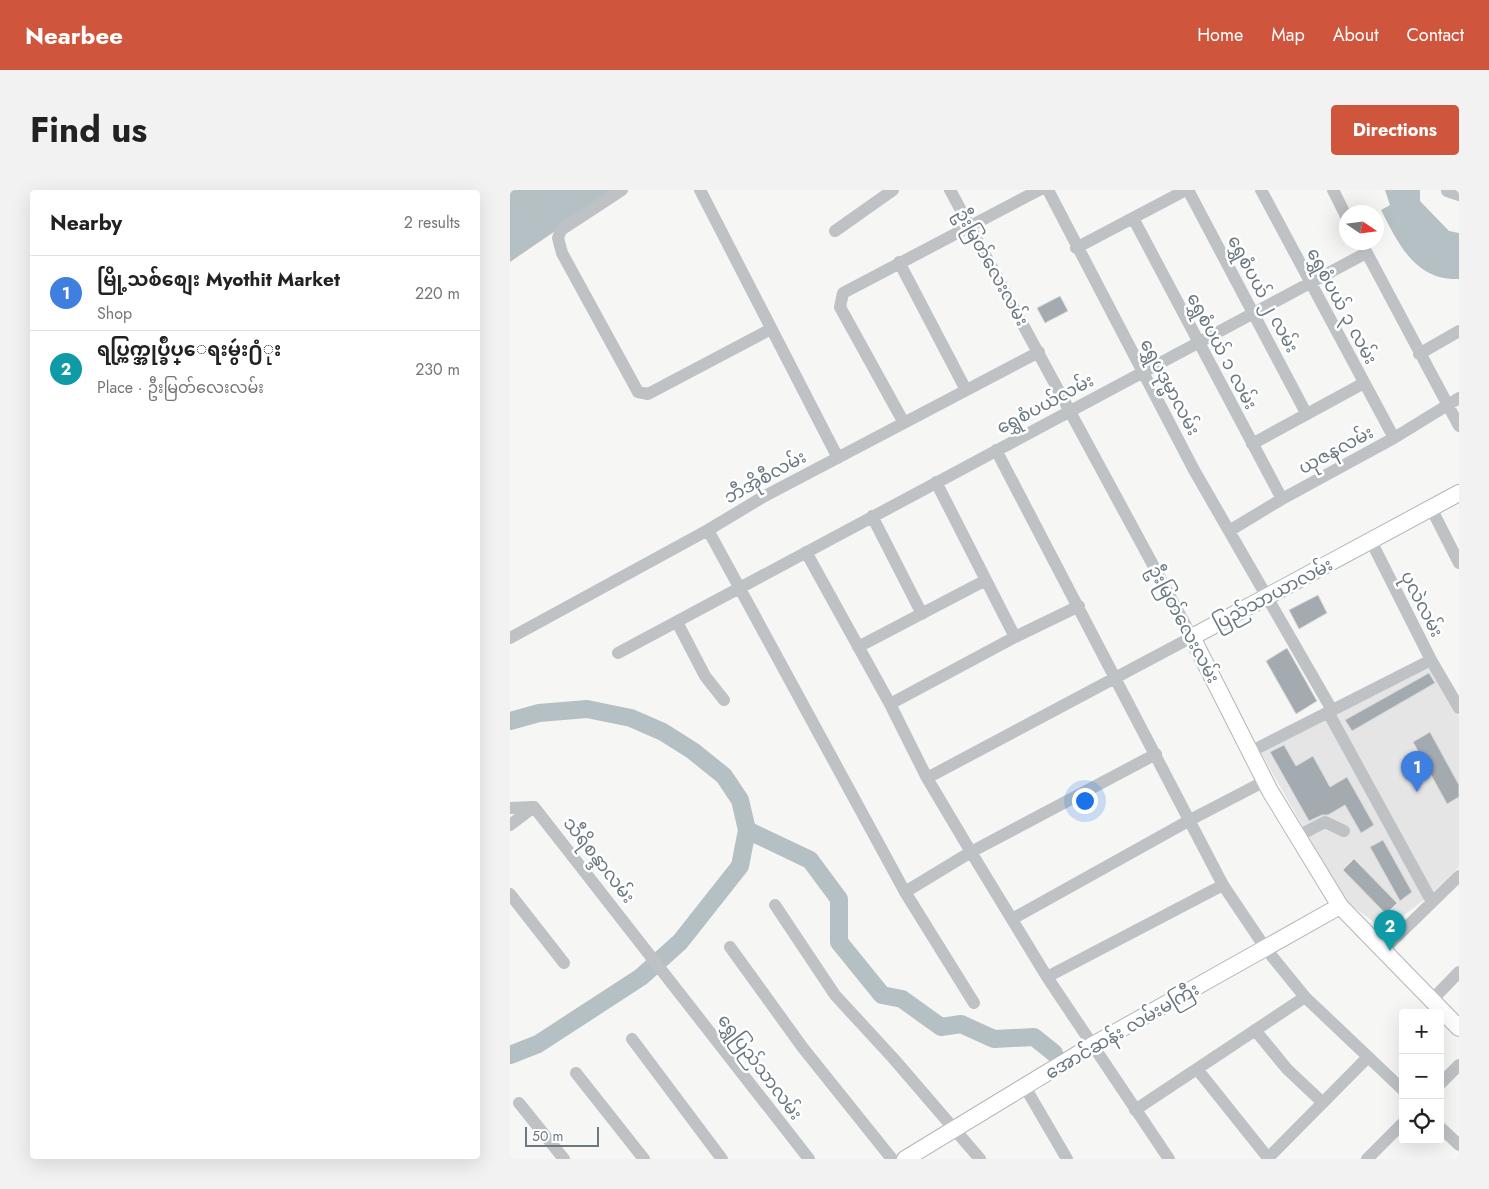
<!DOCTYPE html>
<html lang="en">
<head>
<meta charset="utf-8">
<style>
	body { margin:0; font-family:Jost,"Noto Sans Myanmar",sans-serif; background:#f2f2f2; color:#222 }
	.controls { position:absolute; right:15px; bottom:15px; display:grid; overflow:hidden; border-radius:5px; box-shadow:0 5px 20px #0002 }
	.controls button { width:45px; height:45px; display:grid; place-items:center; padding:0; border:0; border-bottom:1px solid #e0e0e0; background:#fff; color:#222; font:25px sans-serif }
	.compass { position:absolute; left:829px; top:15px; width:45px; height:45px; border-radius:50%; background:#fff; box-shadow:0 5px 20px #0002; rotate:103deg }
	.scale { position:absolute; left:15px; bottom:12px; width:74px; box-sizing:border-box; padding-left:5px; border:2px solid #697881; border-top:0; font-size:14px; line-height:18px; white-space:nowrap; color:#697881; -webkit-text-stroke:4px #fff; paint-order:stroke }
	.you { position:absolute; left:574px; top:610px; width:18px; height:18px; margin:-12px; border:4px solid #fff; border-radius:50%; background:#1a73e8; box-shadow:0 0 0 8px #1a73e833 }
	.badge { display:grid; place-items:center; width:32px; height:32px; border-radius:50%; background:#cf563c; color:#fff; font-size:16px; font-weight:700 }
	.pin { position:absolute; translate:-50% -41px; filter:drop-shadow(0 1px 2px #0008) }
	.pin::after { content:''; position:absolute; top:26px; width:18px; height:15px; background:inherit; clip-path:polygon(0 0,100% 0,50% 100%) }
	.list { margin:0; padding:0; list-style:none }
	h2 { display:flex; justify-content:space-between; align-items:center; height:65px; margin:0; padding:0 20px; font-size:21px }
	h2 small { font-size:16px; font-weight:400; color:#767676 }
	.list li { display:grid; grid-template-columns:32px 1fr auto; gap:15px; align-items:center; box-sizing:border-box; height:75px; padding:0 20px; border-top:1px solid #e0e0e0 }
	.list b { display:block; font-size:19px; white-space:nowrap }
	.list p { margin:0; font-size:16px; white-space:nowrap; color:#767676 }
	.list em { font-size:16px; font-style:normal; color:#767676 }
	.icon { flex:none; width:28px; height:28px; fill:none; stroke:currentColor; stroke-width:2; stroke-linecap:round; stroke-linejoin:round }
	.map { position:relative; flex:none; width:949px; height:969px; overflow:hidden; border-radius:5px }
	header { display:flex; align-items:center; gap:30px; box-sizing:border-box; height:70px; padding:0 25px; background:#cf563c; color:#fff }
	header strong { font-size:24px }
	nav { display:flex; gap:28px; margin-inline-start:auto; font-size:18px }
	.intro { display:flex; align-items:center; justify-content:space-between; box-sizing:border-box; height:120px; padding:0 30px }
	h1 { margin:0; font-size:35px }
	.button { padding:12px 22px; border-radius:5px; background:#cf563c; color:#fff; font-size:18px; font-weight:700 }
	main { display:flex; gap:30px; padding:0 30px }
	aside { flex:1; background:#fff; border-radius:5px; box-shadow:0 5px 20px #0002 }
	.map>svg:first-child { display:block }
	.built { fill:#e4e5e4 }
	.water { fill:#b5c0c4 }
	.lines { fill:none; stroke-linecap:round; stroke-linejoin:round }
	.river { stroke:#b5c0c4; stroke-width:18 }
	.building { fill:#a4abb0; stroke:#d8d8d6 }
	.major-casing { stroke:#b2b6b9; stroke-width:18 }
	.path { stroke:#b8bbbd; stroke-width:2; stroke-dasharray:2.5 2.5; stroke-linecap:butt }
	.minor { stroke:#bec2c5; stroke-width:12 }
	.major { stroke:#fff; stroke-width:16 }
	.labels { text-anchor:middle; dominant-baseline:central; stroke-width:5; stroke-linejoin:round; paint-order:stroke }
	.street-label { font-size:18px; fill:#697881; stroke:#fff }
</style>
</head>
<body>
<header>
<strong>Nearbee</strong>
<nav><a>Home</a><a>Map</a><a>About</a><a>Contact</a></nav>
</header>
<div class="intro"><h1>Find us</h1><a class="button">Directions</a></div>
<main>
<aside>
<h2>Nearby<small>2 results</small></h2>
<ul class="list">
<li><span class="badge" style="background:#3f7fe0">1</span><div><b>မြို့သစ်စျေး Myothit Market</b><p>Shop</p></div><em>220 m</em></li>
<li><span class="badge" style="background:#0f9aa8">2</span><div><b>ရပ္ကြက္အုပ္ခ်ဳပ္ေရးမွဴး႐ံုး</b><p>Place · ဦးမြတ်လေးလမ်း</p></div><em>230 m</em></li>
</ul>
</aside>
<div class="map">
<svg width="949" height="969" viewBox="0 0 949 969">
	<rect width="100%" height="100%" fill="#f6f6f4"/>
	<path class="built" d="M920,477l29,50v150l-29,28 -97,-180z
		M817,529l98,180 -40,31 -40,-29 -84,-148z"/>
	<path class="water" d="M0,0h105l-105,72z
		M875,0h35v11l29,30 10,2v46c-44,2 -61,-36 -78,-69l9,-5z"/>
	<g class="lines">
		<path class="river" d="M0,531l29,-8 48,-4 44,9 32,14 30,19 31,25 16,24 7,30 -7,36 -60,76 -39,35 -103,67 -28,11
			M237,640l63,30 29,39v43l43,53 20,4 39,28 20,-3 33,15 40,-2 20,16"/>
	</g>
	<path class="building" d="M550,106l8,15 -23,12 -8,-15z
		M808,405l9,18 -28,16 -10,-19z
		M777,458l30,53 -21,13 -30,-53z
		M919,483l6,10 -83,48 -7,-11z
		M920,542l29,53v12l-12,7 -34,-62z
		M774,555l12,21 17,-10 17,31 17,-10 27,48 -13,8 -16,-28 -17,10h-6l-13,6 -39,-69z
		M873,650l29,52 -12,9 -30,-54z
		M844,669l43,44 -11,11 -43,-44z"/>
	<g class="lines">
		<g class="major-casing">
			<path id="major" d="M949,303l-267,144 78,154 70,115 119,122
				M395,969l186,-113 249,-140"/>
		</g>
		<path class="path" d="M10,0l29,42"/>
		<path class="minor" d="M112,0l-61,40 -3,8 4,15 76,139 10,2 123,-65
			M190,0l138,268
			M538,0l146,280 138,240
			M678,0l118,223
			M751,0l133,248
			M823,0l13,26
			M937,1l12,4
			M623,28l149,281
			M325,41l58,-41
			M851,52l98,184
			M566,58l110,-58
			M389,72l67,128
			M909,164l40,-23
			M394,233l-64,-116 3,-14 196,-103
			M742,254l112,-61
			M486,260l227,435 43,64 39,48 98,93
			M426,292l79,155
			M921,318l28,55
			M362,326l50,98
			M198,340l197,362
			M719,341l53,-32 112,-61 65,-40
			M861,351l60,119 28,48
			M296,362l84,152 37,74 44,74 76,125 122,182
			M167,432l28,54 19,24
			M0,448l198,-108 55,-33 276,-145
			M348,457l128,-67
			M108,463l748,-400
			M380,514l125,-67 64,-31
			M818,522l104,190
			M740,562l181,-92
			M417,588l265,-141 -242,-447
			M24,617l275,352
			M0,618l24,-1
			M0,635l24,-18
			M788,646l27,-14 19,9
			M0,704l54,69
			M265,715l60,90 58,63 87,101
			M502,729l178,-99 75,-39
			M220,757l73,101 89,111
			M873,760l76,-74
			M537,787l176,-92
			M922,810l27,-28
			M464,813l-69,-111 66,-40 185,-98
			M745,840l32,39 36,34
			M122,849l90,120
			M687,879l72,90
			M66,883l68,86
			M930,894l19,-19
			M515,897l42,72
			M9,913l45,56
			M625,920l170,-113
			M930,937l19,18
			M758,968l100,-101
			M857,969l36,-36"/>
		<use href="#major" class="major"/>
	</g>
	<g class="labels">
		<g class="street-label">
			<text transform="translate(482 77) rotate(61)">ဦးမြတ်လေးလမ်း</text>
			<text transform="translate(753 104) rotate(62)">ရွှေစံပယ် ၂ လမ်း</text>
			<text transform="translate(832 116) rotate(62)">ရွှေစံပယ် ၃ လမ်း</text>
			<text transform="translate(712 161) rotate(62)">ရွှေစံပယ် ၁ လမ်း</text>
			<text transform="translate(660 197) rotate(62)">ရွှေပဒုမ္မာလမ်း</text>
			<text transform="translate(535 214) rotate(-28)">ရွှေစံပယ်လမ်း</text>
			<text transform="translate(826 260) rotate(-28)">ယုဇနလမ်း</text>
			<text transform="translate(255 287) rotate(-29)">ဘီအိုစီလမ်း</text>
			<text transform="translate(763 404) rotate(-28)">ပြည်သာယာလမ်း</text>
			<text transform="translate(912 414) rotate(63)">ပုလဲလမ်း</text>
			<text transform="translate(674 434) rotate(62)">ဦးမြတ်လေးလမ်း</text>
			<text transform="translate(89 670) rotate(52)">သီရိစန္ဒာလမ်း</text>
			<text transform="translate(612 841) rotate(-30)">အောင်ဆန်း လမ်းမကြီး</text>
			<text transform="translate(250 877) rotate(53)">ရွှေပြည်သာလမ်း</text>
		</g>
	</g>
</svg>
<div class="controls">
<button>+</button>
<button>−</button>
<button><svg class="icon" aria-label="locate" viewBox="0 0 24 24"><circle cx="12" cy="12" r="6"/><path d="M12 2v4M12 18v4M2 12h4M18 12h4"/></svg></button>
</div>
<svg class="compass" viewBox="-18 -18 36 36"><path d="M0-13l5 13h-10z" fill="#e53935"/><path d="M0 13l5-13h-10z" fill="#767676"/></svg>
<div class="scale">50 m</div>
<div class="you"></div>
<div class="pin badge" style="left:907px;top:602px;background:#3f7fe0">1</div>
<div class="pin badge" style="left:880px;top:761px;background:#0f9aa8">2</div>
</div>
</main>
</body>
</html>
